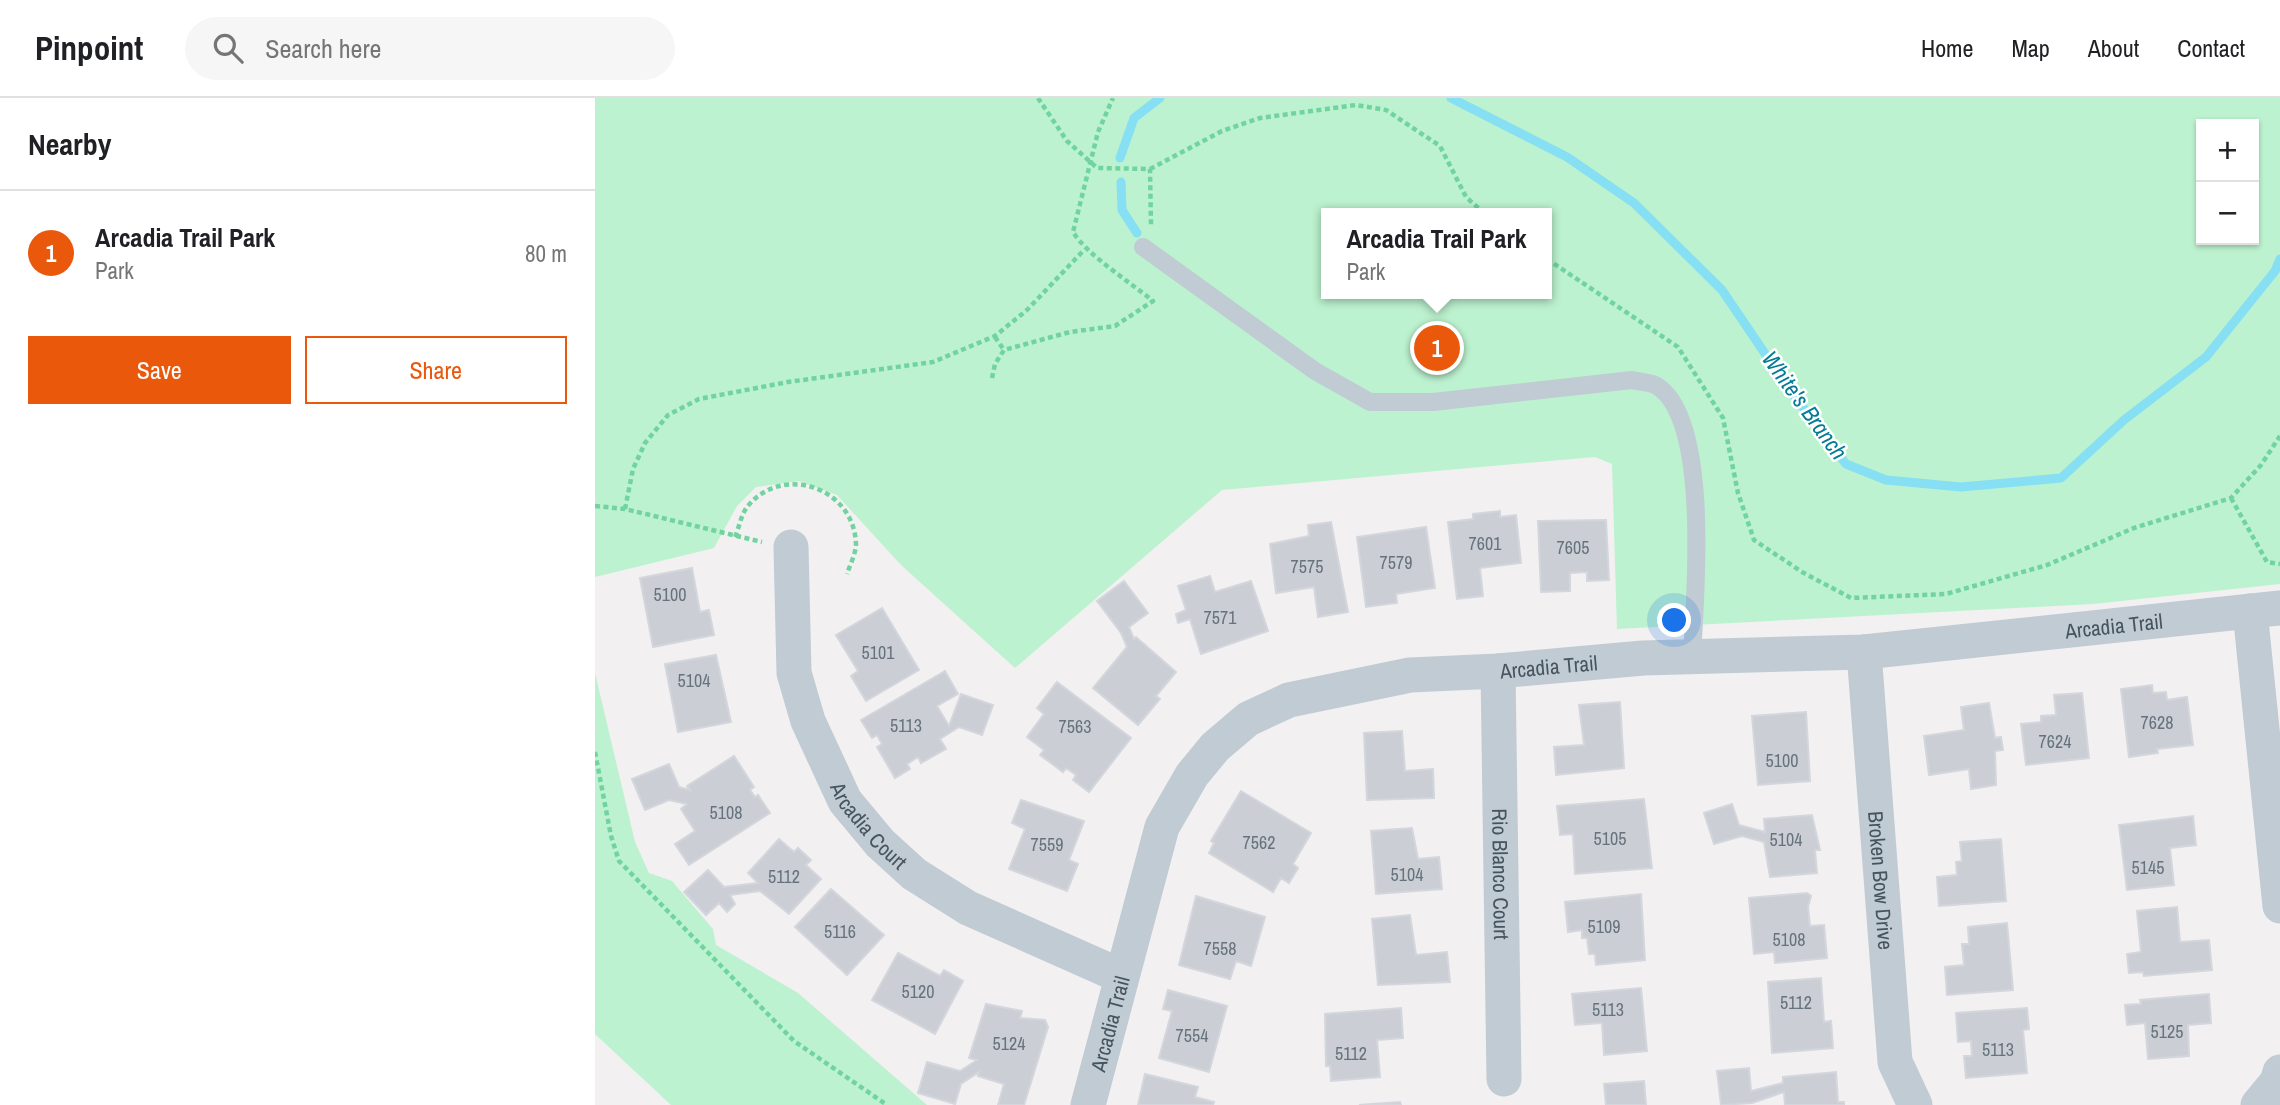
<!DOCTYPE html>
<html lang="en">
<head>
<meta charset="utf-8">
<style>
	body { margin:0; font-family:"Archivo Narrow",sans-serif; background:#f6f6f6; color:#202124 }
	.controls { position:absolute; right:21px; top:21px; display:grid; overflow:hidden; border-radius:0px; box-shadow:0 2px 5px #0004 }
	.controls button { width:63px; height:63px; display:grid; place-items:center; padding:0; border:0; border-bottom:2px solid #e0e0e0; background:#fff; color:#202124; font:35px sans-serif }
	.you { position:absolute; left:1080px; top:523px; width:24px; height:24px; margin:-18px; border:5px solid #fff; border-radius:50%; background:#1a73e8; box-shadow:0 0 0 10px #1a73e833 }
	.badge { display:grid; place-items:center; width:46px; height:46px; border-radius:50%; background:#ea580c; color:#fff; font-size:23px; font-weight:700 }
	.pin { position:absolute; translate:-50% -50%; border:4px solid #fff; box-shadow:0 2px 7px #0006 }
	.popup { position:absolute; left:726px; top:110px; width:231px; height:91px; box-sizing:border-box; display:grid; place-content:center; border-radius:0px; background:#fff; filter:drop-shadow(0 2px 5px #0005); font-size:23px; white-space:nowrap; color:#757577 }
	.popup b { font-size:26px; color:#202124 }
	.popup::after { content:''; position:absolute; left:50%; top:100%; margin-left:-14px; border:14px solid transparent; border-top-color:#fff }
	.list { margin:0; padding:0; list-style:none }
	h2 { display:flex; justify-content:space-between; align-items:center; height:91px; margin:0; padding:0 28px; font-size:30px }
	h2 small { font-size:23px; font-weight:400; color:#757577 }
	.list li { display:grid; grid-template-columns:46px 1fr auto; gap:21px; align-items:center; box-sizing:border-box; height:126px; padding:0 28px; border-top:2px solid #e0e0e0 }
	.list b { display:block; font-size:26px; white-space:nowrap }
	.list p { margin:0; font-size:23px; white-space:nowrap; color:#757577 }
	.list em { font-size:23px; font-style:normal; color:#757577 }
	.actions { display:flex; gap:14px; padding:21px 28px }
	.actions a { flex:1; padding:16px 0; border:2px solid #ea580c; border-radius:0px; text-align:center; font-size:24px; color:#ea580c }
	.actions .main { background:#ea580c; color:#fff }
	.icon { flex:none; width:38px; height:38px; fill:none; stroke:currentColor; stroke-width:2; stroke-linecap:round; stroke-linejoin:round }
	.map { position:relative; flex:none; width:1685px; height:1007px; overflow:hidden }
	header { display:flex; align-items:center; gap:42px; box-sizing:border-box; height:98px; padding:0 35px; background:#fff; border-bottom:2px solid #e0e0e0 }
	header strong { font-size:33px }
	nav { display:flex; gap:38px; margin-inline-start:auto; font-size:24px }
	.search { width:490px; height:63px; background:#f6f6f6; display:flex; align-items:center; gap:18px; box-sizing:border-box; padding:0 24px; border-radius:38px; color:#757577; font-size:26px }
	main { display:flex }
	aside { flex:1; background:#fff }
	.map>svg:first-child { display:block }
	.green { fill:#bcf2cf; fill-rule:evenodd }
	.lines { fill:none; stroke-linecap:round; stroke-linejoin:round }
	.stream { stroke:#86dff2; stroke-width:9 }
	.building { fill:#cbcfd5; stroke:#d3d6dc; stroke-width:2 }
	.path { stroke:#71d3a0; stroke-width:4.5; stroke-dasharray:5 3.5; stroke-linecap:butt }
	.lane { stroke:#c0cbd3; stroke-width:18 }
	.street { stroke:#c0cbd3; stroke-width:35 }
	.labels { text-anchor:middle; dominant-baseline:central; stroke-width:5; stroke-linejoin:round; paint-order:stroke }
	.number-label { font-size:18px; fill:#67737c }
	.street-label { font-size:21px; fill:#46545f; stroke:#fff }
	.water-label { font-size:23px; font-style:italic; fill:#057b95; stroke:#fff }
</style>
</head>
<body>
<header>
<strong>Pinpoint</strong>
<div class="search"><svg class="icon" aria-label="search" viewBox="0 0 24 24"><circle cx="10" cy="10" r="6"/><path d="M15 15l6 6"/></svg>Search here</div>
<nav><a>Home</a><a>Map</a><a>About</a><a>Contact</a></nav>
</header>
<main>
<aside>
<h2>Nearby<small></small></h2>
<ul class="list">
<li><span class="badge">1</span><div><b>Arcadia Trail Park</b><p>Park</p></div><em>80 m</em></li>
</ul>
<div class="actions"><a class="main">Save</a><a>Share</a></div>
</aside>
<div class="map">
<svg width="1685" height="1007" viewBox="0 0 1685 1007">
	<rect width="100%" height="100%" fill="#f2f0f0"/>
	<path class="green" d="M0,0h1685v486l-187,20 -476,25 -5,-165 -17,-7 -373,33 -207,178 -114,-103 -64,-70 -38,-14 -43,6 -19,19 -23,42 -119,29zM1606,26h53v116h-53zM732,115h220v81h-220z
		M0,575l40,169 14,31 23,8 41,48 3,16 82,48 129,112h-256l-76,-71z"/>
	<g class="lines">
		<path class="stream" d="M856,0l116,59 67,46 88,87 67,99 57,75 40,16 75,7 100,-9 63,-58 82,-63 69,-86 5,-12
			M525,60l14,-40 26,-20
			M526,84l1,28 15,23"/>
	</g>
	<path class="building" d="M905,413v6l16,-2 5,48 -41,5 3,28 -26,3 -9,-77 25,-3v-5z
		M1011,422l3,60 -22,1v-9l-17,1v18l-29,1 -3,-71z
		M736,424l17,90 -30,5 -4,-30 -38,6 -6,-49 39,-8 -1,-11z
		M831,429l9,61 -39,6 1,9 -31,4 -9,-70z
		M97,470l8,44 9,-2 5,25 -61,12 -13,-69z
		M615,478l5,16 36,-11 17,50 -67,23 -11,-35 -12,4 -2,-9 10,-4 -8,-24z
		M529,483l24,32 -19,14 5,12 2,-2 40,35 -20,24 4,3 -22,26 -45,-37 34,-41 -6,-14 -24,-32z
		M287,510l37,62 -53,31 -15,-25 7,-5 -22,-36z
		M121,557l15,67 -53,10 -13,-68z
		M350,573l13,23 -21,12 12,20 12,-32 32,11 -11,30 -23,-8 -19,12 6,10 -25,14 -3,-6 -11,7 3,5 -15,9 -18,-31 5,-3 -5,-9 -5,3 -11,-18z
		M462,584l74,56 -42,54 -16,-12 3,-5 -10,-7 -3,4 -23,-17 4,-5 -17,-13 17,-23 -7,-6z
		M1557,587l1,8 13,-1 1,8 20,-3 6,48 -36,4 1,4 -29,4 -8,-68z
		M1487,595l7,65 -63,7 -5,-41 20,-2v-6l15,-1 -2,-20z
		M1025,604l4,66 -68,7 -2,-28 30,-2 -5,-40z
		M1394,605l6,35 6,-1 2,13 -8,1 1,34 -25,4 -2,-20 -40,6 -5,-39 40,-6 -3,-23z
		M1211,614l4,69 -52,4 -6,-69z
		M807,633l3,40 28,-2 1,29 -67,2 -3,-67z
		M139,658l20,31 -4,3 5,7 3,-2 12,18 -81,52 -14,-21 20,-13 -14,-22 6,-5 -18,-4 -24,10 -13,-31 37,-15 10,23 11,3 -3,-4z
		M646,693l70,42 -18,31 5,4 -9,15 -8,-5 -8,14 -64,-39 5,-10 -3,-2z
		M1049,701l8,69 -77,6 -2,-40 -13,1 -3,-29z
		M426,702l63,21 -15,39 9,4 -11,27 -58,-22 16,-40 -13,-6z
		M1137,706l7,21 26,7 -1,-13 48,-4 8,35h-5l2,23 -47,4 -6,-35 -22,-6 -28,8 -10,-31z
		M1598,718l3,29 -26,3 4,37 -47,5 -8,-65z
		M817,730l6,31 21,-2 3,32 -66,5 -5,-63z
		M184,741l15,13 4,-4 13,12 -5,5 15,14 -32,35 -29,-23 -30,4 5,9 -8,8 -8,-9 -13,12 -22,-23 24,-22 16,17 34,-4 -10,-10z
		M1406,741l5,62 -67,5 -2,-29 20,-2 -1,-13 6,-1 -2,-19z
		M236,791l53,46 -37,40 -52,-48z
		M1212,795l4,3 -3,11 2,19 14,-1 3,33 -52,5 -1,-11 -20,2 -5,-56z
		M1046,796l4,66 -49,5 -1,-11h-6l-2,-16h-5v-8l-14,2 -3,-30z
		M601,798l69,21 -14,49 -15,-5 -6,18 -51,-14z
		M1582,809l3,35 29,-2 3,30 -68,6 -1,-4 -14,1 -2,-19 14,-2 -4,-41z
		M815,817l6,40 31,-3 3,30 -72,3 -6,-66z
		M1412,825l6,67 -66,5 -2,-28 19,-2 -2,-21h7l-1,-17z
		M303,855l42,23 4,-6 19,11 -28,53 -63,-34z
		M1226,880l3,44 7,-1 2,27 -61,5 -4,-71z
		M1046,890l6,63 -43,4 -2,-32 -27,2 -3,-31z
		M573,892l59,16 -18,66 -50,-14 13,-47 -9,-2z
		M1614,896l2,29 -23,2 1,31 -41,3 -3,-36 -18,2 -2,-20 16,-1 -1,-4z
		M391,906l36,7 -2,7 25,2 3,7 -24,78h-26l6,-21 -26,-8 1,-4 -18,12 -6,20 -37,-11 9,-31 33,9 17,-11 -8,-2z
		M806,910l2,30 -26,2 3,37 -49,4 -1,-15h-4l-1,-52z
		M1432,910l2,21 -6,1 4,43 -61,5 -2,-22h8l-1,-15 -13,1 -2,-29z
		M1154,970l2,23 32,-8v-6l53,-5 2,30h6v3h-59l-1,-13 -32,11 -31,2 -4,-34z
		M550,976l53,13 -3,10 19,5 -1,3h-75z
		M1049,983l2,24h-40l-2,-21z
		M805,1004l1,3h-42z"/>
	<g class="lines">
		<path class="path" d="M443,0l29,43 30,27 53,1 1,56
			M555,71l72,-38 38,-13 96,-13 30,5 54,36 26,51 18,16
			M952,161l131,88 45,71 15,75 16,47 48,32 49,26 95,-4 101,-29 87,-37 97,-30 30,-33 19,-29
			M400,239l9,13
			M397,280l3,-14 9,-14 66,-18 45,-6 38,-25c-23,-19 -66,-46 -80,-69l25,-100 15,-34
			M1636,400l36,64 13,2
			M0,408l30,3 137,33
			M30,411l8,-40 12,-26 23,-28 31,-16 89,-17 145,-20 62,-26 32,-26 57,-60
			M140,439c4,-9 6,-22 12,-30 35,-44 107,-20 109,37 0,9 -6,21 -9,30
			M0,654l16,84 8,25 175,180 93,64"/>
		<path class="lane" d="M548,149l172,124 55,31h63l199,-22c7,2 19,2 25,6 54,34 38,214 35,270"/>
		<g class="street">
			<path id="s1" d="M196,449l3,126 14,48 37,80 35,42 34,31 54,34 153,68"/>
			<path d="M1655,513l30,295"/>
			<path id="s2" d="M1269,554l31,410 20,43"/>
			<path id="s3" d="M903,573l6,408"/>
			<path id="s4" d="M493,1007l74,-278 30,-52 23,-28 33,-28 41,-19 121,-25 88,-4 145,-13 221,-6 416,-44"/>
			<path d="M1663,1007l19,-23 3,-10"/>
		</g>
	</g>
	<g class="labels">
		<g class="number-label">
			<text x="890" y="445">7601</text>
			<text x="978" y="449">7605</text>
			<text x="801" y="464">7579</text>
			<text x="712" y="468">7575</text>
			<text x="75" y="496">5100</text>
			<text x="625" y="519">7571</text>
			<text x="283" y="554">5101</text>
			<text x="99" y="582">5104</text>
			<text x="1562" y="624">7628</text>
			<text x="311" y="627">5113</text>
			<text x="480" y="628">7563</text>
			<text x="1460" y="643">7624</text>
			<text x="1187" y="662">5100</text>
			<text x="131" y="714">5108</text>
			<text x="1015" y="740">5105</text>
			<text x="1191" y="741">5104</text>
			<text x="664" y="744">7562</text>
			<text x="452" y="746">7559</text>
			<text x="1553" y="769">5145</text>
			<text x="812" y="776">5104</text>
			<text x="189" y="778">5112</text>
			<text x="1009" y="828">5109</text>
			<text x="245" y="833">5116</text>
			<text x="1194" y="841">5108</text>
			<text x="625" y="850">7558</text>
			<text x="323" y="893">5120</text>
			<text x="1201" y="904">5112</text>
			<text x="1013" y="911">5113</text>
			<text x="1572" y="933">5125</text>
			<text x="597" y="937">7554</text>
			<text x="414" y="945">5124</text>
			<text x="1403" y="951">5113</text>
			<text x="756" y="955">5112</text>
		</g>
		<g class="street-label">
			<text stroke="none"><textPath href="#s4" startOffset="1302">Arcadia Trail</textPath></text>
			<text stroke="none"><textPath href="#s4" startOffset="735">Arcadia Trail</textPath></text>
			<text stroke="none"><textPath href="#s1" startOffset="298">Arcadia Court</textPath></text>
			<text stroke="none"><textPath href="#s3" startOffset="203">Rio Blanco Court</textPath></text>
			<text stroke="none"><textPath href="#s2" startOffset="229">Broken Bow Drive</textPath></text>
			<text stroke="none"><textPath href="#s4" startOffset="84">Arcadia Trail</textPath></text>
		</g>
		<g class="water-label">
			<text transform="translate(1210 307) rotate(54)">White's Branch</text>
		</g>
	</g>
</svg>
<div class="controls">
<button>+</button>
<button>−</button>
</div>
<div class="you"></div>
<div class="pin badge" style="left:842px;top:250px">1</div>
<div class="popup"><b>Arcadia Trail Park</b>Park</div>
</div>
</main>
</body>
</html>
